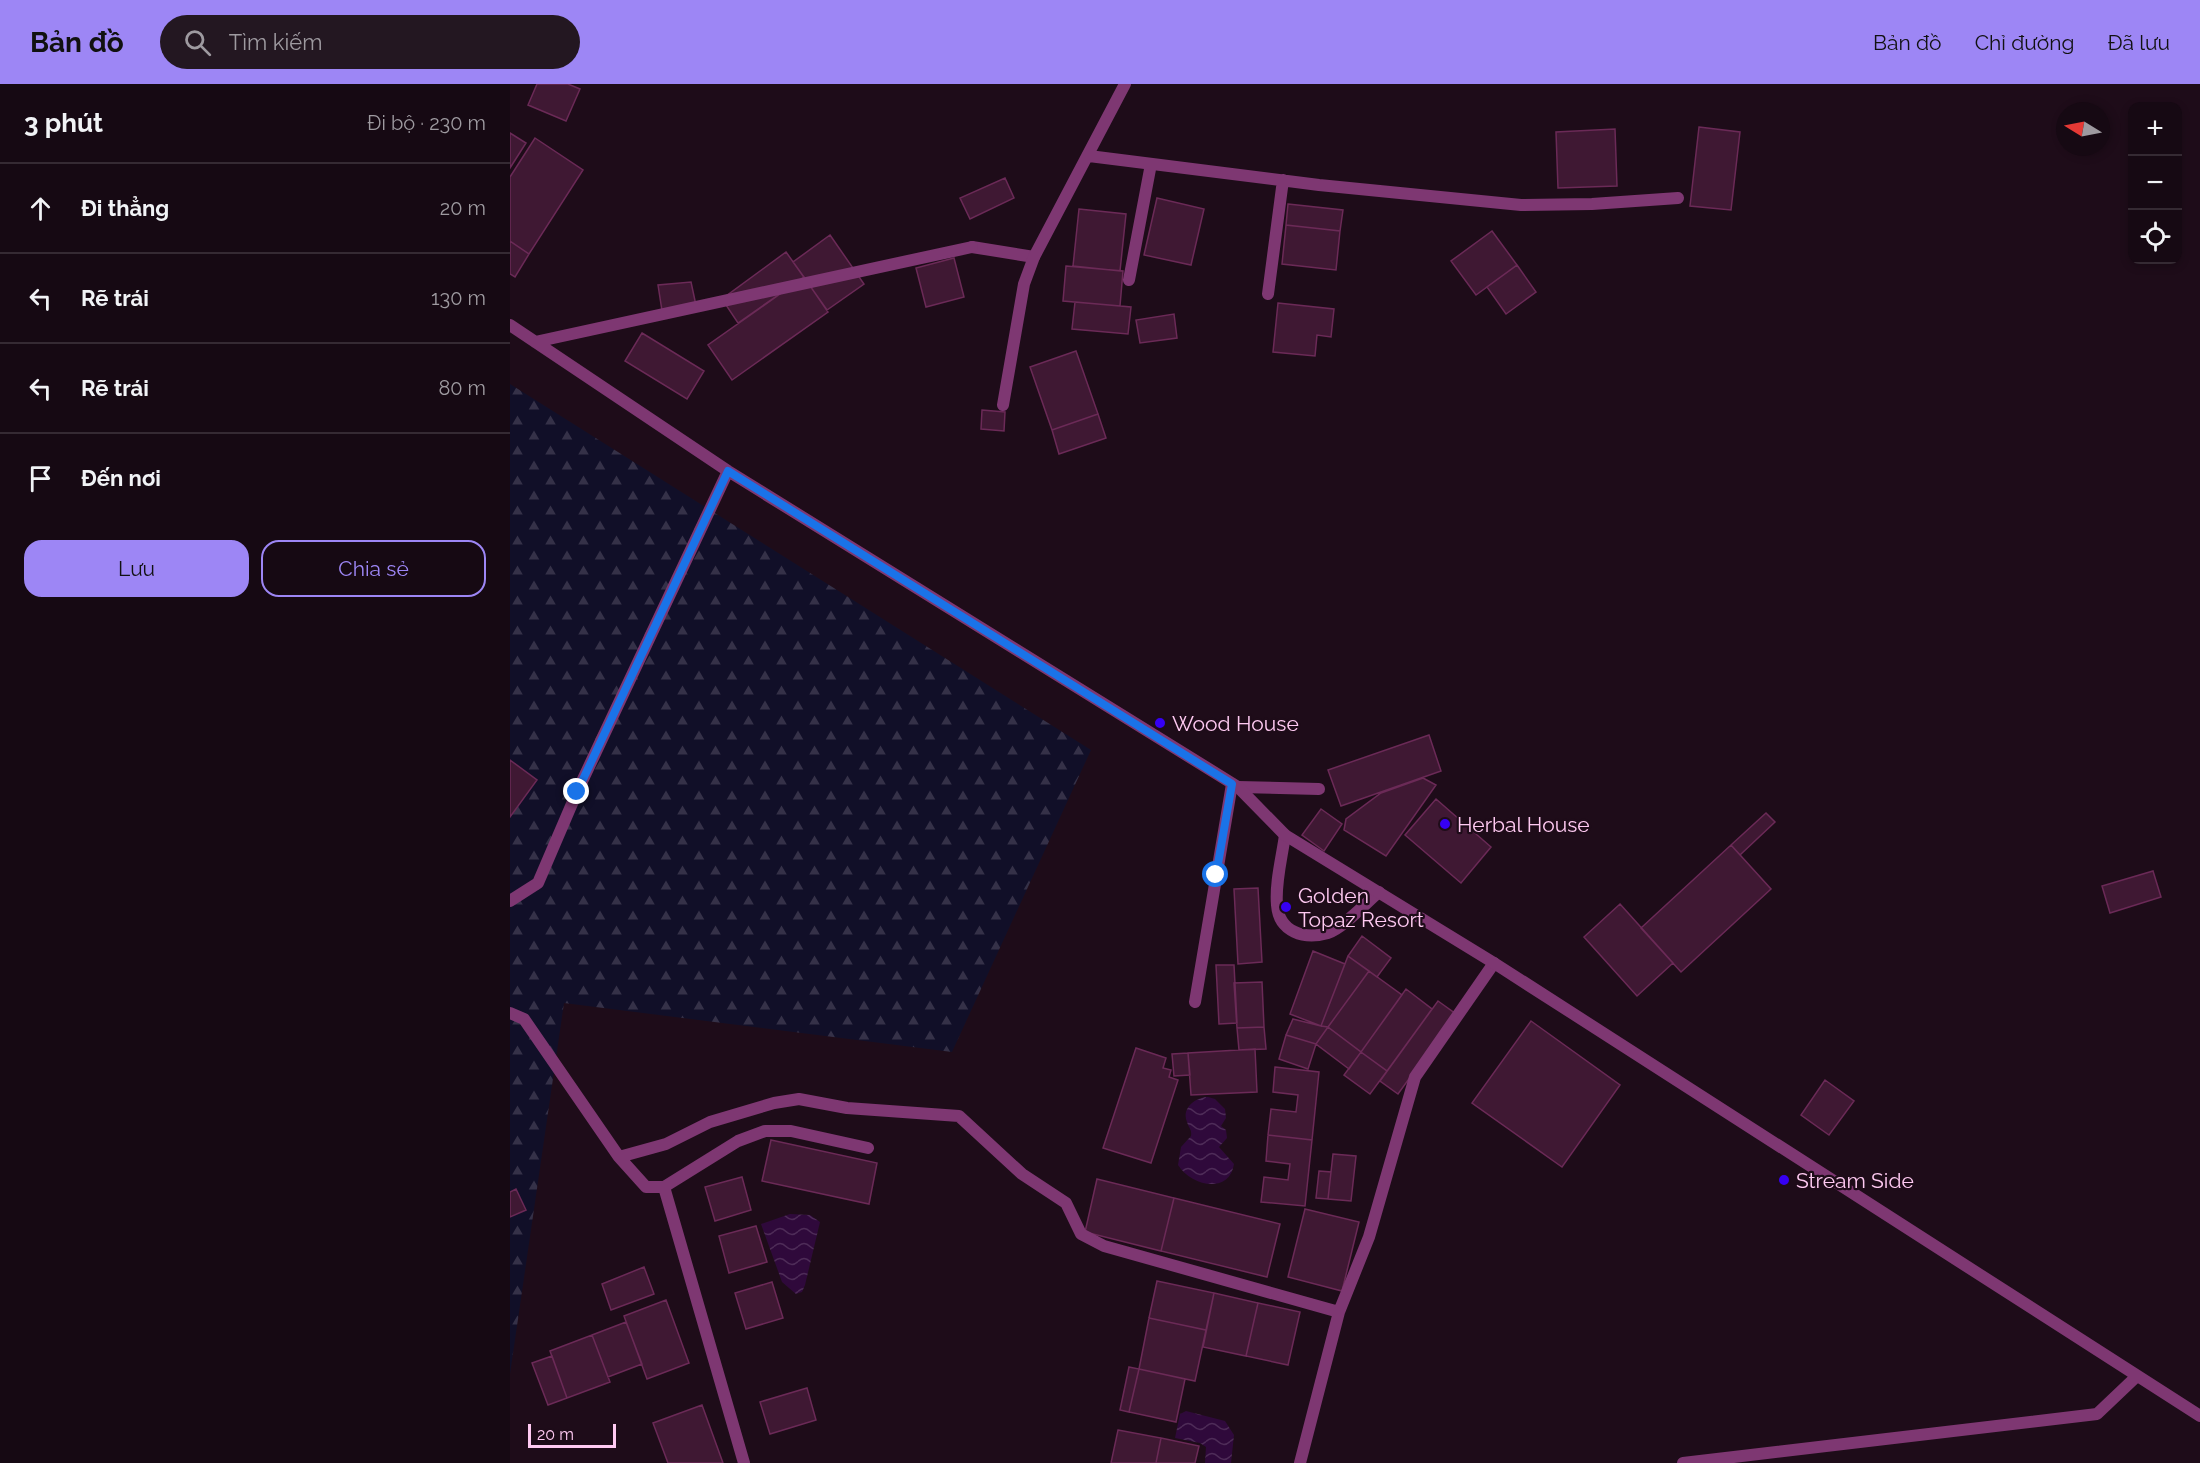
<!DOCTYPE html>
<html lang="vi">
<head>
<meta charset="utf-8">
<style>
	body { margin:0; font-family:Raleway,sans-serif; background:#231721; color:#f1f3f6 }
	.controls { position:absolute; right:18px; top:18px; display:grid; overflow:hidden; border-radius:12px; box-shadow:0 3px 9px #0003 }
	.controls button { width:54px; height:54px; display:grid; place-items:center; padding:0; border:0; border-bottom:2px solid #352a33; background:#160913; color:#f1f3f6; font:30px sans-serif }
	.compass { position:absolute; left:1546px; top:18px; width:54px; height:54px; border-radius:50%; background:#160913; box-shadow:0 3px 9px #0003; rotate:280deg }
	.scale { position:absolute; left:18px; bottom:15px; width:88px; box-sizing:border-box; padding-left:6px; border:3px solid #ffcaf2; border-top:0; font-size:16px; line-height:21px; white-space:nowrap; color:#ffcaf2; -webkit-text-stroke:4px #1e0c19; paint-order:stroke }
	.stop { position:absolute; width:18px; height:18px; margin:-14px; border:4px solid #1a73e8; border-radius:50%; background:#fff }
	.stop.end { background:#1a73e8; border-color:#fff; box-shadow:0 2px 6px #0008 }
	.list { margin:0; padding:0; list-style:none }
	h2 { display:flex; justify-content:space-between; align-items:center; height:78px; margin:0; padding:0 24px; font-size:26px }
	h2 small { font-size:20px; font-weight:400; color:#9e9aa0 }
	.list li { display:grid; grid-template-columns:39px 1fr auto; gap:18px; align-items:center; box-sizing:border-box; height:90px; padding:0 24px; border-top:2px solid #352a33 }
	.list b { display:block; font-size:22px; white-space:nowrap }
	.list em { font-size:20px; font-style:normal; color:#9e9aa0 }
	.actions { display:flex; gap:12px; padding:18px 24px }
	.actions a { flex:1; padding:14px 0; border:2px solid #9d86f5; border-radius:18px; text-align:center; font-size:21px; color:#9d86f5 }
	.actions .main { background:#9d86f5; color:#111 }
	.icon { flex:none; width:33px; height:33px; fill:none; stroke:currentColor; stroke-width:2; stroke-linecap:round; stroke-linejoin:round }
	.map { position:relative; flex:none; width:1690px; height:1379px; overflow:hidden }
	header { display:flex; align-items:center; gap:36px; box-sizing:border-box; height:84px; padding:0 30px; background:#9d86f5; color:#111 }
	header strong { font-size:28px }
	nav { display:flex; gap:33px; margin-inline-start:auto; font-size:21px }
	.search { width:420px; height:54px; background:#231721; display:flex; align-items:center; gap:15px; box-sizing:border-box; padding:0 21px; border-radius:33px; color:#9e9aa0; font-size:22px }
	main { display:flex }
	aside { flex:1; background:#160913 }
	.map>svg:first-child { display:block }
	.forest { fill:url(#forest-firs) }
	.water { fill:url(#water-waves) }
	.building { fill:#3f1833; stroke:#6b2a57; stroke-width:1.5 }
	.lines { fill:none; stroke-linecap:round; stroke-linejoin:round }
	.lane { stroke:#7e3772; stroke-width:12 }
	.street { stroke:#7e3772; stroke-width:12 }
	.route { stroke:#1a73e8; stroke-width:8 }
	.poi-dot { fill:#3600f4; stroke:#1e0c19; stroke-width:2 }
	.labels { text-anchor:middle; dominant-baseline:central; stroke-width:4.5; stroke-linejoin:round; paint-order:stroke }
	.poi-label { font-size:21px; fill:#ffcaf2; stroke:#1e0c19; text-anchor:start }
</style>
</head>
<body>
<header>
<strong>Bản đồ</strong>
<div class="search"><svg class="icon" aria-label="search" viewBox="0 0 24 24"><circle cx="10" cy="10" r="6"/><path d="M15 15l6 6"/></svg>Tìm kiếm</div>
<nav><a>Bản đồ</a><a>Chỉ đường</a><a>Đã lưu</a></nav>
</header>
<main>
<aside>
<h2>3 phút<small>Đi bộ · 230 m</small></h2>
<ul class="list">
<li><svg class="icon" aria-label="ahead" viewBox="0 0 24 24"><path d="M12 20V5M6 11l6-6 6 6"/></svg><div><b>Đi thẳng</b></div><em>20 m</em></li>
<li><svg class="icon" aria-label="left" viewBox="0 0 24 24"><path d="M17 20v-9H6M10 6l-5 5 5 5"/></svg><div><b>Rẽ trái</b></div><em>130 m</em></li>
<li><svg class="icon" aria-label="left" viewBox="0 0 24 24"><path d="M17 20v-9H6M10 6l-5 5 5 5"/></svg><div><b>Rẽ trái</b></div><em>80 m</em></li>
<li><svg class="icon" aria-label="arrive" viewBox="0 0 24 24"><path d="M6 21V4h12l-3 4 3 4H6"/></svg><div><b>Đến nơi</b></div></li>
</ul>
<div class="actions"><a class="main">Lưu</a><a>Chia sẻ</a></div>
</aside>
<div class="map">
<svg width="1690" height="1379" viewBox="0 0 1690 1379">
	<defs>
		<pattern id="forest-firs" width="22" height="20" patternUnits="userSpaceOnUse" patternTransform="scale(1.5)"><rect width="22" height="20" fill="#110f28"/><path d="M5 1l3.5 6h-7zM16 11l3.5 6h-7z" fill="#353148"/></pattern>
		<pattern id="water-waves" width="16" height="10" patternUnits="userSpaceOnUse" patternTransform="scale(1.5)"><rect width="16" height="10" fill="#2f093b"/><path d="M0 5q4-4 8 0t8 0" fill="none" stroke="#4e2c58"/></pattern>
	</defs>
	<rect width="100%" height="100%" fill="#1e0c19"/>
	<path class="forest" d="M0,300l581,366 -139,302 -388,-49 -54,371z"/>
	<path class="water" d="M698,1013l7,2 10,10 1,9 -5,8 5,4 1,8 -8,9 15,17c-5,31 -43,22 -56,1l3,-18 10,-11c1,-7 -2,-7 -4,-14 -6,-14 9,-25 21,-25z
		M280,1130l20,1 10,7 -15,63 -3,7 -6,2 -14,-12 -21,-58z
		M676,1327l39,10 9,14 -3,28h-26l1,-16 -6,-4 -25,-5 5,-24z"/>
	<path class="building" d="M27,0h31l12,5 -14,32 -38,-16z
		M1189,43l41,5 -9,78 -41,-4z
		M1105,45l2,57 -59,2 -2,-56z
		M0,49l16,10 -16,25z
		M25,54l48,32 -54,84 -19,-13v-64z
		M495,94l9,20 -44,21 -10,-21z
		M647,114l47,11 -13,56 -47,-10z
		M778,120l55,6 -3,21 -54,-6z
		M569,125l47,5 -6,57 -47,-5z
		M776,141l54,6 -4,39 -54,-6z
		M982,147l25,34 -41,30 -25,-34z
		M320,151l34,49 -37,26 -34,-48z
		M0,157l19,13 -14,23 -5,-3z
		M276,168l18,25 -66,46 -16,-24z
		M444,174l10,39 -38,10 -10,-39z
		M1007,181l19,27 -30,22 -19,-27z
		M556,182l57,5 -3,35 -57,-5z
		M294,193l24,35 -96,68 -24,-35z
		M181,198l6,28 -34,7 -5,-32z
		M565,218l56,5 -3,27 -56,-5z
		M768,219l56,6 -3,28 -14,-2 -2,21 -42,-4z
		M664,230l3,24 -37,5 -4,-23z
		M132,249l62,38 -17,28 -62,-38z
		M566,267l22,63 -46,16 -22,-63z
		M472,326l23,2 -1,19 -23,-2z
		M588,330l8,24 -47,16 -7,-24z
		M919,651l12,36 -100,35 -13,-36z
		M0,676l27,20 -27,37z
		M913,694l13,7 -50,71 -42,-26 2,-11 35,-26z
		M926,715l55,48 -30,36 -56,-48z
		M811,725l21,15 -18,27 -22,-16z
		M1256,729l9,9 -35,33 -9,-10z
		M1221,761l40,44 -90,83 -40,-44z
		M1643,787l8,26 -51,16 -8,-27z
		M748,804l4,74 -24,2 -4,-75z
		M1110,820l53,59 -36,33 -53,-59z
		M852,852l29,22 -14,19 -29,-21z
		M803,867l32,13 -24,62 -31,-12z
		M838,872l21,15 -41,56 -7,-1z
		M706,881h18l3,58 -18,1z
		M859,887l33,24 -41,57 -33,-25z
		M752,898l2,45 -27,1 -3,-45z
		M896,905l26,20 -45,62 -26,-19z
		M928,917l18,13 -58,80 -18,-13z
		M783,935l28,7 7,1 -12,17 -30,-9z
		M1021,937l89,64 -58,82 -90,-64z
		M754,943l2,22 -27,1 -2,-22z
		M818,943l33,25 -12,17 -33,-25z
		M776,951l30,9 -8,25 -29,-10z
		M626,964l30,10 -3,10 8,2 -2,7 9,3 -27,83 -48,-15z
		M745,965l2,43 -66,3 -3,-42z
		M851,968l26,19 -17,23 -26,-19z
		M678,969l2,22 -16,1 -2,-22z
		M765,983l44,5 -7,68 -44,-5 3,-26 25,3 2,-17 -25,-3z
		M1315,996l29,21 -25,34 -28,-20z
		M758,1051l44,5 -7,66 -44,-4 3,-25 24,3 2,-16 -24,-3z
		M261,1056l106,23 -8,41 -107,-23z
		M823,1070l23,2 -5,45 -23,-2z
		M809,1087l12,1 -3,27 -12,-1z
		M232,1093l9,33 -36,11 -10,-34z
		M587,1095l77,19 -13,53 -76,-19z
		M6,1105l10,21 -16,7v-25z
		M664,1114l106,26 -13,53 -106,-26z
		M795,1125l54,13 -17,69 -54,-14z
		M246,1142l11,36 -38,11 -10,-37z
		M134,1183l10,27 -43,16 -9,-26z
		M647,1197l57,12 -8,37 -57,-12z
		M262,1198l11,36 -37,11 -11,-36z
		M704,1209l44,10 -12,53 -43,-9z
		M156,1216l23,63 -42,16 -23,-63z
		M748,1219l42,9 -12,53 -42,-9z
		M639,1234l57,12 -11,51 -56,-12z
		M116,1238l16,42 -34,13 -16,-42z
		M82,1251l18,47 -43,16 -17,-47z
		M42,1272l15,42 -19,7 -16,-42z
		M619,1283l10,2 -10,43 -9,-2z
		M629,1285l46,10 -9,43 -47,-10z
		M297,1304l9,32 -46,14 -10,-32z
		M192,1321l21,58h-55l-15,-40z
		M608,1346l43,8 -5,25h-45z
		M651,1354l38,8 -4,17h-39z"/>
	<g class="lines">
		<path class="lane" d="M462,163l62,10
			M728,703l81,2
			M775,751c-3,22 -10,48 -8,70 2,27 27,35 51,28 14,-4 39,-31 51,-41
			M685,918l37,-218
			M0,929l14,6 95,138 47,-13 44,-22 64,-19 25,-4 48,9 112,8 63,58 44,29 15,31 23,12 235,66
			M109,1073l27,30h18l74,-46 27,-10h26l77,17
			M154,1103l80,276
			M790,1379l39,-151 30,-75 46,-160 79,-114"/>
		<path class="street" d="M579,72l230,29 202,20 71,-1 86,-6
			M619,196l22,-116
			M758,210l15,-114
			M0,241l218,146 510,316 47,48 209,128 706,453
			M25,258l437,-95
			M493,321l21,-121 10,-27 91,-173
			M0,817l28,-18 39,-91 151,-321
			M1173,1379l414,-49 40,-38"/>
	</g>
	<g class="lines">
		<path class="route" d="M67,708l151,-321 504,313 -16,91"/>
	</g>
	<g class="poi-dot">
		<circle cx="650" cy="639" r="6"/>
		<circle cx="935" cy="740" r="6"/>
		<circle cx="776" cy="823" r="6"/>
		<circle cx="1274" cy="1096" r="6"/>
	</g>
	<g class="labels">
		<g class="poi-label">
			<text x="662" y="639">Wood House</text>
			<text x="947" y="740">Herbal House</text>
			<text x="788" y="811">Golden<tspan x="788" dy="24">Topaz Resort</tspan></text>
			<text x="1286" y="1096">Stream Side</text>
		</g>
	</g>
</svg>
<div class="controls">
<button>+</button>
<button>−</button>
<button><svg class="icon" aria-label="locate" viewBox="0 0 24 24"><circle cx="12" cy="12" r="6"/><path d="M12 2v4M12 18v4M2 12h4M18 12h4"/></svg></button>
</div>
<svg class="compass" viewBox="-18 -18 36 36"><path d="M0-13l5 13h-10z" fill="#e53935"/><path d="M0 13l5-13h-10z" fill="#9e9aa0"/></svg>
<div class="scale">20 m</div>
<div class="stop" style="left:706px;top:791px"></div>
<div class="stop end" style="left:67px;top:708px"></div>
</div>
</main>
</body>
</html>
